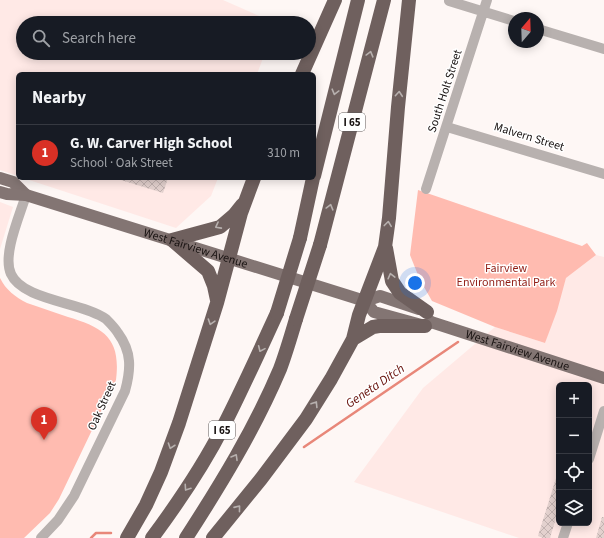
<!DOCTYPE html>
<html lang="en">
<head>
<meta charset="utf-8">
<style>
	body { margin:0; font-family:"Source Sans 3",sans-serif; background:#242831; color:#f1f3f6 }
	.controls { position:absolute; right:12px; bottom:12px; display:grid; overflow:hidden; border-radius:6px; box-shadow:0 2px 10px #0003 }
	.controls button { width:36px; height:36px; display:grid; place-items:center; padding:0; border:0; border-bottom:1px solid #363941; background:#171b24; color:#f1f3f6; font:20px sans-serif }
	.compass { position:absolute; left:508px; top:12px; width:36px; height:36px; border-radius:50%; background:#171b24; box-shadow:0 2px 10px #0003; rotate:19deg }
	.you { position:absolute; left:415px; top:283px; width:14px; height:14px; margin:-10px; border:3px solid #fff; border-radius:50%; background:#1a73e8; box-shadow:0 0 0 6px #1a73e833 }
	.badge { display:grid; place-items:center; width:26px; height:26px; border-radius:50%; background:#d93025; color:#fff; font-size:13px; font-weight:700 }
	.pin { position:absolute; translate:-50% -33px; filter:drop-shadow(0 1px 2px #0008) }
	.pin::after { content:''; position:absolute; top:21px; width:14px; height:12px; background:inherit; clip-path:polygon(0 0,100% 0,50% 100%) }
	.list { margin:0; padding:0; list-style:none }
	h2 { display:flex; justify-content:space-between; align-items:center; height:52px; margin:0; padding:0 16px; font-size:17px }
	h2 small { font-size:13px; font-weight:400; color:#9ea1a6 }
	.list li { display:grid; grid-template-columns:26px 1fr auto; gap:12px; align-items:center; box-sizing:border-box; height:56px; padding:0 16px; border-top:1px solid #363941 }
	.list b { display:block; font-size:15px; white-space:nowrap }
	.list p { margin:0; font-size:13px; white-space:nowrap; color:#9ea1a6 }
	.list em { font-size:13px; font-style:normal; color:#9ea1a6 }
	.icon { flex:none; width:22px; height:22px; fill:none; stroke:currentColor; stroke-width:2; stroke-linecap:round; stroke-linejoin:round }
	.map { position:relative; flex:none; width:604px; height:538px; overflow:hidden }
	.search { position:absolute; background:#171b24; box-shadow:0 2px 10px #0003; left:16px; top:16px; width:300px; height:44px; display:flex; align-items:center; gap:10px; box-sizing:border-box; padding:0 14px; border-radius:22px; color:#9ea1a6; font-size:15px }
	.panel { position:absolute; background:#171b24; box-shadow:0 2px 10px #0003; left:16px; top:72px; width:300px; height:108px; border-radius:6px }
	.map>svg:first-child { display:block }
	.built { fill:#ffe9e6; fill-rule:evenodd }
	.green { fill:#ffbbb0 }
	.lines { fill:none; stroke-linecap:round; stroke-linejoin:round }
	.stream { stroke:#e88779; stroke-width:2.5 }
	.building { fill:url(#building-cross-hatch) }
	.minor { stroke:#b8b1af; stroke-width:10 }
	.major { stroke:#837573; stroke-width:12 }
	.highway { stroke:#6f605e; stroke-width:14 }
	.highway-bridge { stroke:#6f605e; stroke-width:14 }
	.oneway { stroke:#b7b0ae }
	.labels { text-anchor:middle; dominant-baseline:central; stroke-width:3; stroke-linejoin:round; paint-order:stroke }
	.shield { fill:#fff; stroke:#5d5958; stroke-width:1 }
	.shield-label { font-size:11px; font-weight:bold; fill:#181211 }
	.street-label { font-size:12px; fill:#181211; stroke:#fff }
	.park-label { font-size:12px; fill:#911e16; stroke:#fff }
	.water-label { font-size:13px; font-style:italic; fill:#68110b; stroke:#fff }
</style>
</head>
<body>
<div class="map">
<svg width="604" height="538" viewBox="0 0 604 538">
	<defs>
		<pattern id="building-cross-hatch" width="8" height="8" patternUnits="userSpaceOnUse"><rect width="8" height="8" fill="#e3d1ce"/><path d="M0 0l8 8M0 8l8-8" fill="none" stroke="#c2b2b0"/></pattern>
	</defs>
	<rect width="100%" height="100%" fill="#fef7f5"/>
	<path class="built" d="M0,0h223l52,23h-252v30h242l-8,21h-239v102l-18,-6z
		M23,178h195l-7,18 -35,32z
		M0,202l13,5 -13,42z
		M596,255l8,2v281h-85l-165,-56 69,-94 72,-61 50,16 21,-65zM559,385h30v138h-30z"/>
	<path class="green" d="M418,190l164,56 5,-3 9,12 -30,23 -9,33 -12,32 -50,-16 -63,-26 -12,-21 -10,-25z
		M0,278c6,12 15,19 27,25 14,5 27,9 41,14 37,11 53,22 48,63l-57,119 -9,14 -26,25h-24z"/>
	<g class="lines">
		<path class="stream" d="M304,447l154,-105
			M91,538l5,-5h15"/>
	</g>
	<path class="building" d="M121,178h47l-5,15 -42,-13z
		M557,475h2v33l-9,30h-7l-5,-2z
		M602,517h2v21h-8z"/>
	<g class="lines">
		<path class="minor" d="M449,1l65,20
			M538,29l66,20
			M447,127l157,47
			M426,189l61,-189
			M26,195c-6,20 -24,60 -15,79 12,27 72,28 95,45 4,4 9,9 12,14 14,19 13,36 7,58l-51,105 -16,24 -17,18
			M589,459l15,-48
			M563,538l5,-15"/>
		<g class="major">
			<path d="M0,178l13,4 13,13"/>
			<path id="s1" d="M0,192l7,2 19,1 339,106 9,11 51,14 6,-4"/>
			<path d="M365,301l15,-5 39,13"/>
			<path id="s2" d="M431,322l173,56"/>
		</g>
		<path class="highway" d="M302,74l33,-74
			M314,176l44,-176
			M300,238l13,-60
			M172,240l48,-13 14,-12 8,-10
			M172,240l36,31 6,15 3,14
			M320,245l64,-245
			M386,248l6,33 8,12 27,19
			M353,339l20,-12 6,-1h46
			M127,538l19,-33 15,-33 18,-49 38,-120 24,-90 13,-35
			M152,538c26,-35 51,-72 71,-111 19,-37 36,-75 54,-114
			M186,538c35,-54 69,-110 94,-169 6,-16 11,-33 16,-50
			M213,538l48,-59 45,-60 25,-40 22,-40 6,-24 26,-68 4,-29 9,-111 11,-107"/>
		<path class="highway-bridge" d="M277,313l23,-75
			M296,319l24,-74"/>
	</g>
	<defs><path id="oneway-chevron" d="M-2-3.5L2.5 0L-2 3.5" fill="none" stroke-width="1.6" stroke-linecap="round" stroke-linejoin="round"/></defs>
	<g class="oneway">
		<use href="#oneway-chevron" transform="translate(370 54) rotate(-75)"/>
		<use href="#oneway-chevron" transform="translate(335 92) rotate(105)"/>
		<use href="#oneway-chevron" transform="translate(399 94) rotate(-85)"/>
		<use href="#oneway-chevron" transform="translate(330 207) rotate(-75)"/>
		<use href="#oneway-chevron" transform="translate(388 224) rotate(-83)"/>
		<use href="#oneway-chevron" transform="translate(218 226) rotate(152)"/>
		<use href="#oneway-chevron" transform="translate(391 276) rotate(-104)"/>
		<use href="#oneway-chevron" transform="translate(211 322) rotate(108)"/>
		<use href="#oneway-chevron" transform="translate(261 349) rotate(114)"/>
		<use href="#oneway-chevron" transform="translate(315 404) rotate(-58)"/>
		<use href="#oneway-chevron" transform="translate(171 446) rotate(109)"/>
		<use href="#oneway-chevron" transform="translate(235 457) rotate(-60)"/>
		<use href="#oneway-chevron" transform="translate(187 488) rotate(124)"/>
		<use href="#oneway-chevron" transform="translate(238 508) rotate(-51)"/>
	</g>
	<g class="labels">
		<g class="shield">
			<rect x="339" y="113" width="26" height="18" rx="3"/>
			<rect x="209" y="421" width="26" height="18" rx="3"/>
		</g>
		<g class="shield-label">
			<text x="352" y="122">I 65</text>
			<text x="222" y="430">I 65</text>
		</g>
		<g class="street-label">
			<text transform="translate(445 91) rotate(-72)">South Holt Street</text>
			<text transform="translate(529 137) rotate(17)">Malvern Street</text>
			<text stroke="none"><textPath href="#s1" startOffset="204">West Fairview Avenue</textPath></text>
			<text stroke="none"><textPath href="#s2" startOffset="91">West Fairview Avenue</textPath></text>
			<text transform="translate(102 406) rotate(-66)">Oak Street</text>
		</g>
		<g class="park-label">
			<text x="506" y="268">Fairview<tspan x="506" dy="14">Environmental Park</tspan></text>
		</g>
		<g class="water-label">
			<text transform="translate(375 386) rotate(-34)">Geneta Ditch</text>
		</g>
	</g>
</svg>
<div class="controls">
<button>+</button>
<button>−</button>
<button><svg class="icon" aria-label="locate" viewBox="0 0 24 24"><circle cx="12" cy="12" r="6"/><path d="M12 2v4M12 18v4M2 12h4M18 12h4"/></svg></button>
<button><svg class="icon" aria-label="layers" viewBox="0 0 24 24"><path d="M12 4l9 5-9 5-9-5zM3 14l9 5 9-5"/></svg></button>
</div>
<svg class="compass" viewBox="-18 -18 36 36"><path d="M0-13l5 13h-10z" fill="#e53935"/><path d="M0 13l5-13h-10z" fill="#9ea1a6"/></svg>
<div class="you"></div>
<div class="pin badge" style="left:44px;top:440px">1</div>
<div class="search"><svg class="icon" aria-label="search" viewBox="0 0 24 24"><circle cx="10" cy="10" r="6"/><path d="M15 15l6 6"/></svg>Search here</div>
<section class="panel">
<h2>Nearby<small></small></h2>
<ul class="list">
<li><span class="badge">1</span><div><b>G. W. Carver High School</b><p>School · Oak Street</p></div><em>310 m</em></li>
</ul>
</section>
</div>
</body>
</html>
